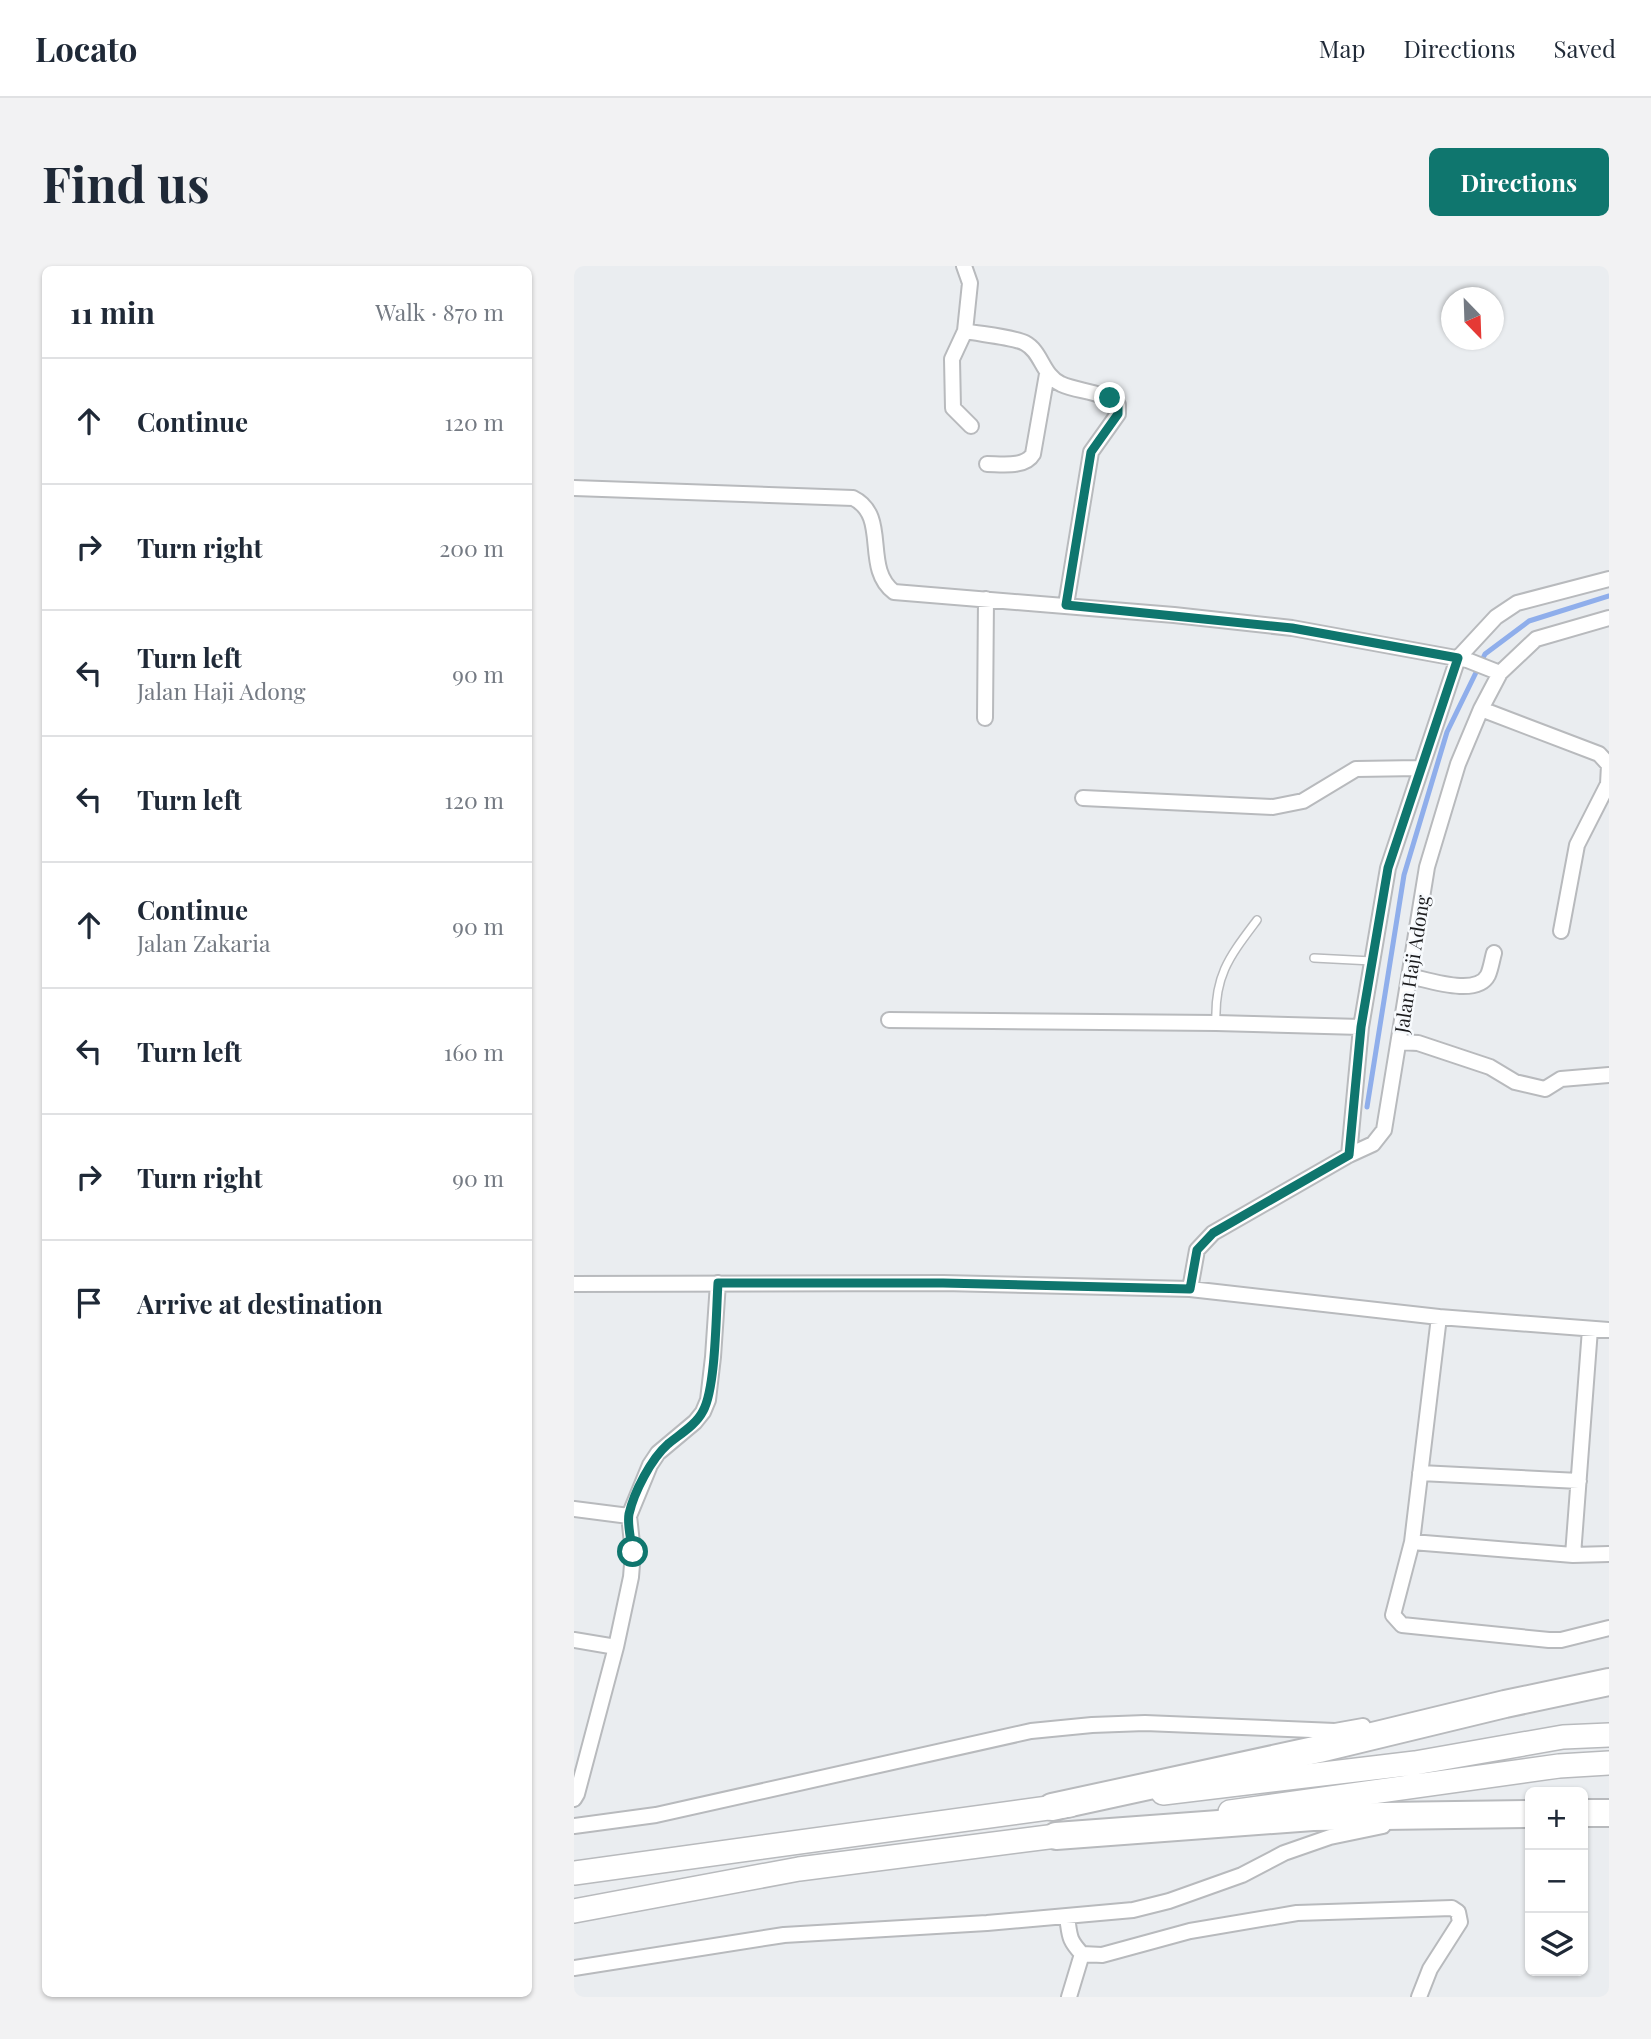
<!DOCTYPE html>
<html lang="en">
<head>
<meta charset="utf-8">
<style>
	body { margin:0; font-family:"Playfair Display",serif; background:#f2f2f3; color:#1f2937 }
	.controls { position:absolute; right:21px; bottom:21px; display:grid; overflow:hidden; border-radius:10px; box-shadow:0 2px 5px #0004 }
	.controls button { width:63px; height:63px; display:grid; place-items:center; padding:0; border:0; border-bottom:2px solid #e0e1e3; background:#fff; color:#1f2937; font:35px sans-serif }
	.compass { position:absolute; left:867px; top:21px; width:63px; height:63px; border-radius:50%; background:#fff; box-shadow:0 2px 5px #0004; rotate:157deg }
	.stop { position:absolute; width:21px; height:21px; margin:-16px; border:5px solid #0f766e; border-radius:50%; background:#fff }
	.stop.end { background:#0f766e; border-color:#fff; box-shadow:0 2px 7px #0008 }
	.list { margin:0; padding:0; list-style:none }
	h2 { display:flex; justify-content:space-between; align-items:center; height:91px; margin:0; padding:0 28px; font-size:30px }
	h2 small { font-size:23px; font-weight:400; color:#747a83 }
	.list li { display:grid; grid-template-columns:46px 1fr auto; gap:21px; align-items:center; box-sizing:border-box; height:126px; padding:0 28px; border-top:2px solid #e0e1e3 }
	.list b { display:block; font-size:26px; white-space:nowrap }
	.list p { margin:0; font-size:23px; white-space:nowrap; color:#747a83 }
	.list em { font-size:23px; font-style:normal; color:#747a83 }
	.icon { flex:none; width:38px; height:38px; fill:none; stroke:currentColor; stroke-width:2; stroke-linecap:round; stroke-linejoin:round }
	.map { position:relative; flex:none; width:1035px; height:1731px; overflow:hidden; border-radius:10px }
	header { display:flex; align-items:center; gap:42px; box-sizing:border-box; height:98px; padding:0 35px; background:#fff; border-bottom:2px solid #e0e1e3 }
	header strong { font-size:33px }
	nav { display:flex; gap:38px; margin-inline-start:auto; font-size:24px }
	.intro { display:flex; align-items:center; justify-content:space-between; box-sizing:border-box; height:168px; padding:0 42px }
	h1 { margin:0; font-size:49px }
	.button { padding:18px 32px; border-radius:10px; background:#0f766e; color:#fff; font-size:24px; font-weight:700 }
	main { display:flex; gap:42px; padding:0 42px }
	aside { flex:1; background:#fff; border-radius:10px; box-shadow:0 2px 5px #0004 }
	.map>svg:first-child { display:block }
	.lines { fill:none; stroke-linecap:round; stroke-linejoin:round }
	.stream { stroke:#8faeeb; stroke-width:5 }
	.lane-casing { stroke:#b8babd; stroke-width:10 }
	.street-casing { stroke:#b8babd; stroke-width:18 }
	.primary-casing { stroke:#b8babd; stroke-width:26 }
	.highway-casing { stroke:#b8babd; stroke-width:30 }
	.lane { stroke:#fff; stroke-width:7 }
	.street { stroke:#fff; stroke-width:14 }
	.primary { stroke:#fff; stroke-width:23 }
	.highway { stroke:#fff; stroke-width:26 }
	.route { stroke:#0f766e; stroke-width:9 }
	.labels { text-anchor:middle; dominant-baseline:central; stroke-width:5; stroke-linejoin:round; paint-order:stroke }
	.street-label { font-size:19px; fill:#1c1c1e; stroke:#f7fafd }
</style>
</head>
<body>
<header>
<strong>Locato</strong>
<nav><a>Map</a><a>Directions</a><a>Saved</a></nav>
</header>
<div class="intro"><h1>Find us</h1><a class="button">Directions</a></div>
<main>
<aside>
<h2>11 min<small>Walk · 870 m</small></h2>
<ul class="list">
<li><svg class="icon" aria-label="ahead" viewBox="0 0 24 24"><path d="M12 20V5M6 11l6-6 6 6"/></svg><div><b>Continue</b></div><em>120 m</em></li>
<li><svg class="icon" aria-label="right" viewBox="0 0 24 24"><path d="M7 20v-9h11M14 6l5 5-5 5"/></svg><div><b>Turn right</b></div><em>200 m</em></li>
<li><svg class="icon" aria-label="left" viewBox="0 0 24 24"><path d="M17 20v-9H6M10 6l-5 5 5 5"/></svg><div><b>Turn left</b><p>Jalan Haji Adong</p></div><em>90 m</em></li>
<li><svg class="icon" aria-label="left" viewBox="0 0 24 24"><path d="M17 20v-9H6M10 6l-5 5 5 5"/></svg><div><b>Turn left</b></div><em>120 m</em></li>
<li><svg class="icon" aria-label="ahead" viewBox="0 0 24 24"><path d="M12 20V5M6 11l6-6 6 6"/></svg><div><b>Continue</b><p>Jalan Zakaria</p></div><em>90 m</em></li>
<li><svg class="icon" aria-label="left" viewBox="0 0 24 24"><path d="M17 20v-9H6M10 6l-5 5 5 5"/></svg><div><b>Turn left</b></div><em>160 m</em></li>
<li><svg class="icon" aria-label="right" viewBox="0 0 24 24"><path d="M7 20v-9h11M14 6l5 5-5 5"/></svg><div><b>Turn right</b></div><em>90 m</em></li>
<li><svg class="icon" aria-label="arrive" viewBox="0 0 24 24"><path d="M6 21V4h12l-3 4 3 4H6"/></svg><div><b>Arrive at destination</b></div></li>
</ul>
</aside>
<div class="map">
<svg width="1035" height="1731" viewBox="0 0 1035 1731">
	<rect width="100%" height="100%" fill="#eaedf0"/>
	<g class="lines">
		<path class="stream" d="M793,841l37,-232 43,-143 38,-78 44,-33 80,-25"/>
		<g class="lane-casing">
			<path id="lane" d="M740,692l58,3
				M642,757c-2,-48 14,-67 41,-103"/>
		</g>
		<g class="street-casing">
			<path id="street" d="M390,0l6,17 -5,48 -13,28 1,49 18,18
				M391,65c14,3 49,6 60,12 17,9 17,32 36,41 18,8 41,7 57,21v9l-27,38 -25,153
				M413,198c14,0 38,4 46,-10l14,-80
				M0,222l279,10c37,18 9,70 41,94l280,23 118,13 175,32 33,13
				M907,443l118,45 10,11 -1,19 -31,61 -16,86
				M411,452l1,-119
				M509,532l190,9 30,-6 53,-32 63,-1
				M835,710c20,4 68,21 79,-1 3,-7 4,-15 6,-22
				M315,754l327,3 145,4
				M825,776l19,1 72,24 25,15 30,7 16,-10 48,-4
				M775,889l12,-128 27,-159 70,-210 38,-41 21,-14 92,-24
				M0,1018l369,-1 247,6 249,28 170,13
				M616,1023l7,-39 16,-17 136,-78 24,-11 11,-14 43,-263 31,-103 23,-55 19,-36 36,-34 73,-21
				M865,1051l-27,225 -19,73 9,10 147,15h12l48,-12
				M846,1207l159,8
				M0,1243l55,7
				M838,1276l161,13 36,-1
				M999,1289l17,-226
				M0,1374l42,7
				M0,1533l3,-5 39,-147 15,-70 2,-25 -4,-36 21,-51 8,-12 37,-31 8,-10 5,-12 5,-43 5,-74
				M0,1560l82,-11 375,-84 61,-6 53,-2 190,8 28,-5
				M493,1651c3,19 1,22 15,37l20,1 88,-24 107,-18 155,-5 6,4 2,10 -30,47 -11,28
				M0,1702l210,-33 203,-12 146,-13 36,-9 73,-26 42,-22 46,-16 53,-11
				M495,1731l13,-43"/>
		</g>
		<g class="primary-casing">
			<path id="primary" d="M589,1527l252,-30 148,-26 46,-2
				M656,1546l329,-46 50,-3
				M0,1607l496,-68
				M0,1645l225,-42 273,-35"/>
		</g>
		<g class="highway-casing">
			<path id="highway" d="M478,1541l267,-58 186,-45 104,-22
				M1009,1547h26
				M482,1570l257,-19 217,-3"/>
		</g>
		<use href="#lane" class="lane"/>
		<use href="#street" class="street"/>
		<use href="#primary" class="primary"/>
		<use href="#highway" class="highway"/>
	</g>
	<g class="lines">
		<path class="route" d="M59,1286c-2,-12 -6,-27 -4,-38 5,-22 22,-55 39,-70 12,-10 28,-19 35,-33 13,-23 13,-99 15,-128h225l247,6 7,-39 16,-17 136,-78 12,-128 27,-159 70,-210 -166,-30 -226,-23 25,-153 27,-38v-9l-8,-7"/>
	</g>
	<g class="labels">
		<g class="street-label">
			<text transform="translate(837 698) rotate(-81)">Jalan Haji Adong</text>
		</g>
	</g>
</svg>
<div class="controls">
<button>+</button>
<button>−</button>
<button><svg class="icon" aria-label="layers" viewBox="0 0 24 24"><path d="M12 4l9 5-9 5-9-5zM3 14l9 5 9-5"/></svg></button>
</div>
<svg class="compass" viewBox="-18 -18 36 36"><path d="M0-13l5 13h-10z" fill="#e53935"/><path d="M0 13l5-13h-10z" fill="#747a83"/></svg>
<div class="stop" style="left:59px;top:1286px"></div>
<div class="stop end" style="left:536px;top:132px"></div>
</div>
</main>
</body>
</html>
